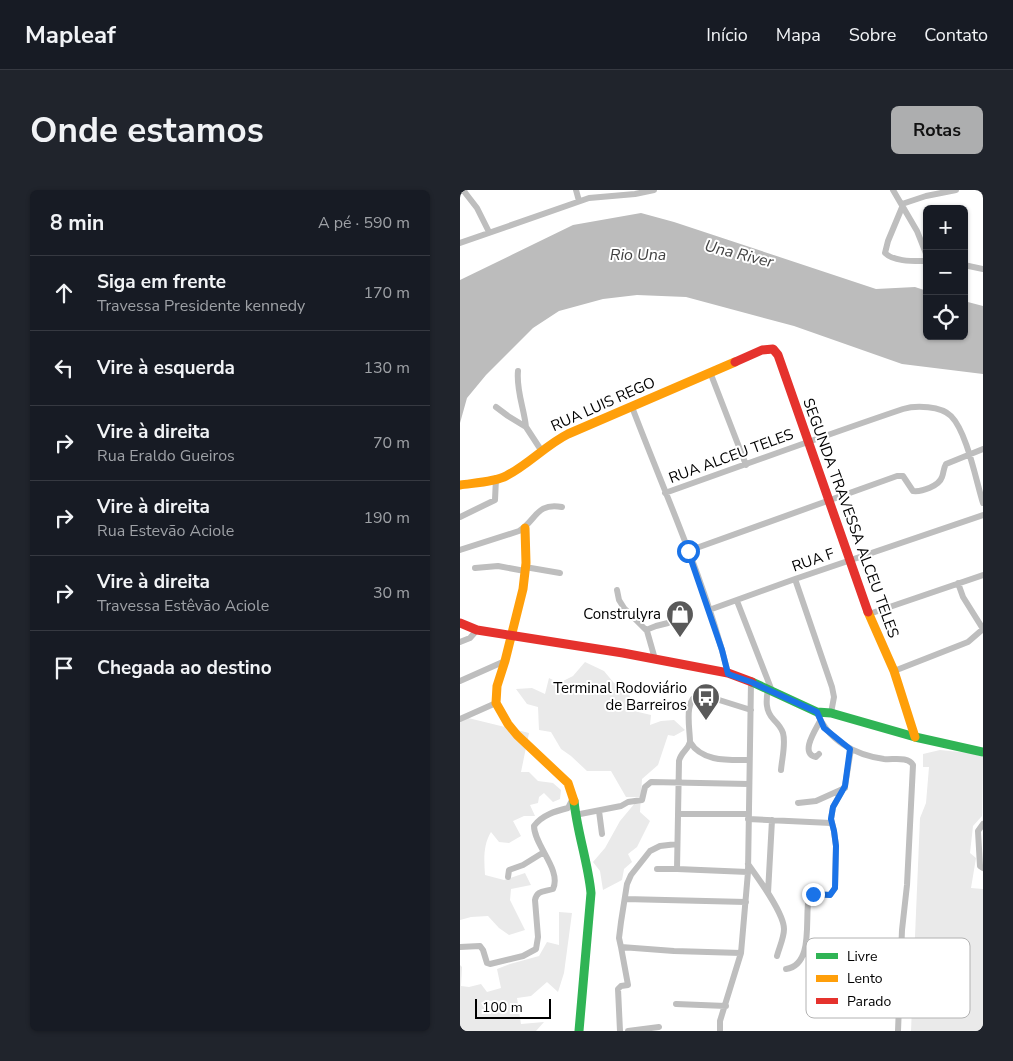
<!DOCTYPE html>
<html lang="pt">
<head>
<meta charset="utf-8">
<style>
	body { margin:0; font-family:"Nunito Sans",sans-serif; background:#20242c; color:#f1f3f6 }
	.controls { position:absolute; right:15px; top:15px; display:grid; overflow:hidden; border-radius:8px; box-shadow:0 1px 4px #0004 }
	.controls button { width:45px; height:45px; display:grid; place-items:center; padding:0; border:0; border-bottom:1px solid #363941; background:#171b24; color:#f1f3f6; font:25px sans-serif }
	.scale { position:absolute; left:15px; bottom:12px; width:76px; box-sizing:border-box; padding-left:5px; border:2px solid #000; border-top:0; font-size:14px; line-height:18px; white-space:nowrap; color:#000; -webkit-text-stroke:4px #fff; paint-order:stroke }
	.stop { position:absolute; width:15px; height:15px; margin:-11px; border:4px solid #1a73e8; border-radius:50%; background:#fff }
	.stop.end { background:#1a73e8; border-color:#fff; box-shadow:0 1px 5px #0008 }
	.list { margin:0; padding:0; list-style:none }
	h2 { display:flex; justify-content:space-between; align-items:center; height:65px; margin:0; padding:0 20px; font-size:21px }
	h2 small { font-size:16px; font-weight:400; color:#9ea1a6 }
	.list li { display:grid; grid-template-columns:32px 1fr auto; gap:15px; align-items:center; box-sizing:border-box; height:75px; padding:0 20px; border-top:1px solid #363941 }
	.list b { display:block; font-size:19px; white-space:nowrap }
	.list p { margin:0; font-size:16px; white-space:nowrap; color:#9ea1a6 }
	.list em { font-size:16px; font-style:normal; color:#9ea1a6 }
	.icon { flex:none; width:28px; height:28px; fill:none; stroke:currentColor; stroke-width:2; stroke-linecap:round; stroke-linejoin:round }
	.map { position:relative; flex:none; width:523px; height:841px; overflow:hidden; border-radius:8px }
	header { display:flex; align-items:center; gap:30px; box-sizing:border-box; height:70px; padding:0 25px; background:#171b24; border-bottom:1px solid #363941 }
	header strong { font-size:24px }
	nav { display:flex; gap:28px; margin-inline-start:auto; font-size:18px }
	.intro { display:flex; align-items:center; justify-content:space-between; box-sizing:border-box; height:120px; padding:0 30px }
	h1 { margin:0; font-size:35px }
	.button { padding:12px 22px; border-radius:8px; background:#adaeaf; color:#111; font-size:18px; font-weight:700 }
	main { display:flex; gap:30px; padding:0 30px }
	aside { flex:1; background:#171b24; border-radius:8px; box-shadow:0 1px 4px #0004 }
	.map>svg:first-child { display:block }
	.green { fill:#eaeaea }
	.water { fill:#bcbcbc }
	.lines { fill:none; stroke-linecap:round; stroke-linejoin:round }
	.street { stroke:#bebebe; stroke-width:6 }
	.fast { stroke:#30b455; stroke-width:9 }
	.slow { stroke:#ff9f0a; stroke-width:9 }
	.jam { stroke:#e5322d; stroke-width:9 }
	.route { stroke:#1a73e8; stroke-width:6 }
	.labels { text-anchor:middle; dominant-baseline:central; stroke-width:4; stroke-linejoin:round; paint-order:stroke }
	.street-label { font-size:15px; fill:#000; stroke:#fff }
	.poi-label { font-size:15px; fill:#000; stroke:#fff; text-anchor:end }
	.water-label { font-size:16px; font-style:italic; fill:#414141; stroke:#fff }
	.key { fill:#fff; stroke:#b2b2b2; stroke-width:1 }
	.key-label { font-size:14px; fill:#000 }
</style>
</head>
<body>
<header>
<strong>Mapleaf</strong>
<nav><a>Início</a><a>Mapa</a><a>Sobre</a><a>Contato</a></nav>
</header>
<div class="intro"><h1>Onde estamos</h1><a class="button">Rotas</a></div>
<main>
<aside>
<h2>8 min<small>A pé · 590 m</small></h2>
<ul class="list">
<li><svg class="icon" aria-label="ahead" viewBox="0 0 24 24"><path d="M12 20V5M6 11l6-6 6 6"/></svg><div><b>Siga em frente</b><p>Travessa Presidente kennedy</p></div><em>170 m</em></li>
<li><svg class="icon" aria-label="left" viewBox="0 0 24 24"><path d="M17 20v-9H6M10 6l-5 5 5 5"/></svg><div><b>Vire à esquerda</b></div><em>130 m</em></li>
<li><svg class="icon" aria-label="right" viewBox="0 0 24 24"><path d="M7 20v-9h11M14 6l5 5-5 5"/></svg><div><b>Vire à direita</b><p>Rua Eraldo Gueiros</p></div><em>70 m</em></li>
<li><svg class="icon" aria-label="right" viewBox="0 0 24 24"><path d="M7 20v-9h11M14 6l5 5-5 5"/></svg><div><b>Vire à direita</b><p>Rua Estevão Aciole</p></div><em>190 m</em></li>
<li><svg class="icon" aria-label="right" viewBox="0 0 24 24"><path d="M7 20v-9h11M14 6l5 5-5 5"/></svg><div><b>Vire à direita</b><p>Travessa Estêvão Aciole</p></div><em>30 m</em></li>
<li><svg class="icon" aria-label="arrive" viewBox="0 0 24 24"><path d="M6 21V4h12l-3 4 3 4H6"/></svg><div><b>Chegada ao destino</b></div></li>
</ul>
</aside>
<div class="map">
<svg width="523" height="841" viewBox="0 0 523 841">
	<rect width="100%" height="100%" fill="#fff"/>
	<path class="green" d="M125,472l19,9 10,12h12l8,28 17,4 -1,10 11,-4 13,-1 11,10 -11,6 -6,-1 -10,30 -16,14 -2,33 10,9 -13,26 -9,7 4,8 -8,7 -2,11 -19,10 -3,-19 -7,-9 12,-14 15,-27 20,-24h-14l-15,-26h-24l-16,-15 -10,-7 -10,-17 -12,-2 -1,-23 -11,-3 -11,-15 16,-1 13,6 4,-16 10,5 14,-7z
		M0,526l69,17 -8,39h8l9,9 15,2 8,7 -1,9 -7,3 -9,-9 -5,4 -1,6 -8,2 5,11h-11l-11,5 8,15 -12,7 -10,-1 -8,-10c-8,13 -7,28 -6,43l19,5 21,-7 6,12 -20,4 -1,11 15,30 -16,5 -10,-7 -11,-12 -17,1 -11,3z
		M480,560l30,3 13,4 -1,59 -9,10 -3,27 6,5 -5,30 12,1v142h-72l9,-213 6,-15 3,-36h-6v-13z
		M99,722l13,1 -8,60 -6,19 -11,-10 -16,14 -14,2 4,26 23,-2 -8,9h-76v-66l2,2 -1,19 8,1 12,-3 6,8 14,-4 -4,-19 13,-5 29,-8 8,-14 12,3z"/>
	<path class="water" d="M181,23l33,9 202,67 39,-2 12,4v45h37v-35l19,5v68l-81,-10 -108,-38 -108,-29 -49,-2 -34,4 -44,12 -26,17 -47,47 -19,23 -7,25v-143l113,-55z"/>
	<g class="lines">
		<path class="street" d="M3,0l14,18 12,24
			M116,0l3,11
			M433,0l24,41 10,25
			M442,14l24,-8 30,-6
			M443,15l-15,36 -3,12c9,9 29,8 42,8
			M0,53l129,-45 46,-4 19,-4
			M504,75l19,4
			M58,181c-2,19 6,37 8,56
			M250,182l36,93
			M36,217l12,9 18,11 15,23
			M172,217c33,87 74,176 96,266
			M205,303c79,-28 158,-57 238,-84 13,-4 38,-3 48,7 16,16 25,65 32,87
			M0,327l35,-17 1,-22
			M0,360l59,-19c17,-10 17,-29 43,-24
			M228,361l209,-75h6l10,15c9,1 26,-5 29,-14 2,-5 1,-8 4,-13l37,-15
			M65,377l35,6
			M15,378l23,-2 27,5
			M335,389l37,108 2,10 -3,16
			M498,393l5,14 20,32
			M157,400l2,10 5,8 23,23 8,28
			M277,411l35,90
			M249,420l86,-31 188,-64
			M409,424l114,-39
			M186,440l10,-4 12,-3
			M0,452l10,-4 7,-8
			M434,481l74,-29 15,-13
			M0,491l45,-20
			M308,499c-2,11 -3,22 6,31 4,4 7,7 9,13 3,11 -1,25 -2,37
			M357,522c10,28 38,43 67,47 9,1 24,-3 29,6l-6,120 -5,45 -4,101
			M0,529l36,-16
			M230,552c12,20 38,18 59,18
			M359,564l-3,3c-17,-3 0,-28 4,-36
			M338,613l18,-2 29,-13
			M139,621l3,23
			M219,624h69
			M115,625l46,-9 7,-4 14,-2 3,-13 6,-5 98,2
			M288,629l83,4
			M523,634l-5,7 2,35 3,2
			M217,654l-17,2 -10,5 -19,24 -4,9 -6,38 -2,16 2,9 53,4 67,2
			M288,674c10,14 36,49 36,65 0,9 -5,19 -7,27
			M197,679h20l71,3
			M217,679l2,-108c2,-9 9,-11 11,-19 0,-14 -7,-43 10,-48l51,16
			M48,687l1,-7 14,-5 21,-13
			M308,703l4,-73
			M165,709l121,3
			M0,757l20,-1 3,4 4,13 3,1 33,-8 13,-7 2,-12 -3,-37c2,-10 9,-8 18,-11 9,-19 -19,-44 -19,-63 8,-11 22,-15 34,-18l5,-10
			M344,764l97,5
			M326,779c29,-4 18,-53 23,-73l4,-2 17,1 5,-7 1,-42 -2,-15 -3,-12 2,-12 12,-21 6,-37
			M389,808l5,-41
			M216,814l50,2
			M160,841l-2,-42 3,-3 7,-1 -7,-38
			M168,841l31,-4
			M260,841v-10l21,-68 7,-81 3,-190"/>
		<path class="fast" d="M292,492l65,30 14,1 84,24 68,15
			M114,611c3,31 14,61 17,92l-12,138"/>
		<path class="slow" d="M0,295c13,-2 35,-3 46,-9 22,-11 40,-31 62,-42l167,-72
			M65,338l1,35 -3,26 -18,72 -8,25 -1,17 12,21 9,11 51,48 6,18
			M408,422l26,59 21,66"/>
		<path class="jam" d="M275,172l27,-12 11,-1 5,6 90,257
			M0,433l17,7 146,23 105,20 24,9"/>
	</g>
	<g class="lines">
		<path class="route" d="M228,361l34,99 6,24 23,8 66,30 7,16 26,21 -5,37 -12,21 -2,12 3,12 2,15 -1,42 -5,7 -17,-1"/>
	</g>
	<defs>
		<g id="shop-pin" transform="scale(1.4375)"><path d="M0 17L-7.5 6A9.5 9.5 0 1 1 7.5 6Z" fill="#595959" stroke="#fff"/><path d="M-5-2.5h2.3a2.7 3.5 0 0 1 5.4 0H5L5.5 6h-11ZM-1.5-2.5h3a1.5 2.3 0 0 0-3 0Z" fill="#fff"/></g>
		<g id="bus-pin" transform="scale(1.4375)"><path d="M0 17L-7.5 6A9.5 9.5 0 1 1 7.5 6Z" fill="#595959" stroke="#fff"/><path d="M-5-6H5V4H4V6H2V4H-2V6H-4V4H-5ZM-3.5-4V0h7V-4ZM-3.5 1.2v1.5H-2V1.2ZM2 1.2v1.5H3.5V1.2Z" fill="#fff"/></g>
	</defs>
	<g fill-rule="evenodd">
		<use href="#shop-pin" x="220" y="424"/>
		<use href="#bus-pin" x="246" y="507"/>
	</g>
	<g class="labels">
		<g class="street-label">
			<text transform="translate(143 214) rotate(-24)">RUA LUIS REGO</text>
			<text transform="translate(271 266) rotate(-20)">RUA ALCEU TELES</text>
			<text transform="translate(391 328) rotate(70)">SEGUNDA TRAVESSA ALCEU TELES</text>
			<text transform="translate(353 370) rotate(-19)">RUA F</text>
		</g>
		<g class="poi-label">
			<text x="201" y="424">Construlyra</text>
			<text x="227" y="498">Terminal Rodoviário<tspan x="227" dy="17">de Barreiros</tspan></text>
		</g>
		<g class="water-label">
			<text transform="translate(279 64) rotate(14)">Una River</text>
			<text x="178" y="65">Rio Una</text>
		</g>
	</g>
	<rect x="346" y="748" width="164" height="80" rx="8" class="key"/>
	<rect x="356" y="763" width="22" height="6" fill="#30b455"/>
	<rect x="356" y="785" width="22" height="7" fill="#ff9f0a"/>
	<rect x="356" y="808" width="22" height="6" fill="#e5322d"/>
	<g class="key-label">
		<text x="387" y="771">Livre</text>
		<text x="387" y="793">Lento</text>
		<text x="387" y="816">Parado</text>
	</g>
</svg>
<div class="controls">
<button>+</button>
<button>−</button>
<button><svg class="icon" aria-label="locate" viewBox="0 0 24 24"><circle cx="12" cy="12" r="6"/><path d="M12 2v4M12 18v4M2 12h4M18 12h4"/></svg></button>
</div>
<div class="scale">100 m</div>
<div class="stop" style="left:228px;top:361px"></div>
<div class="stop end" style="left:353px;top:704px"></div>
</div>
</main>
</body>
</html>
